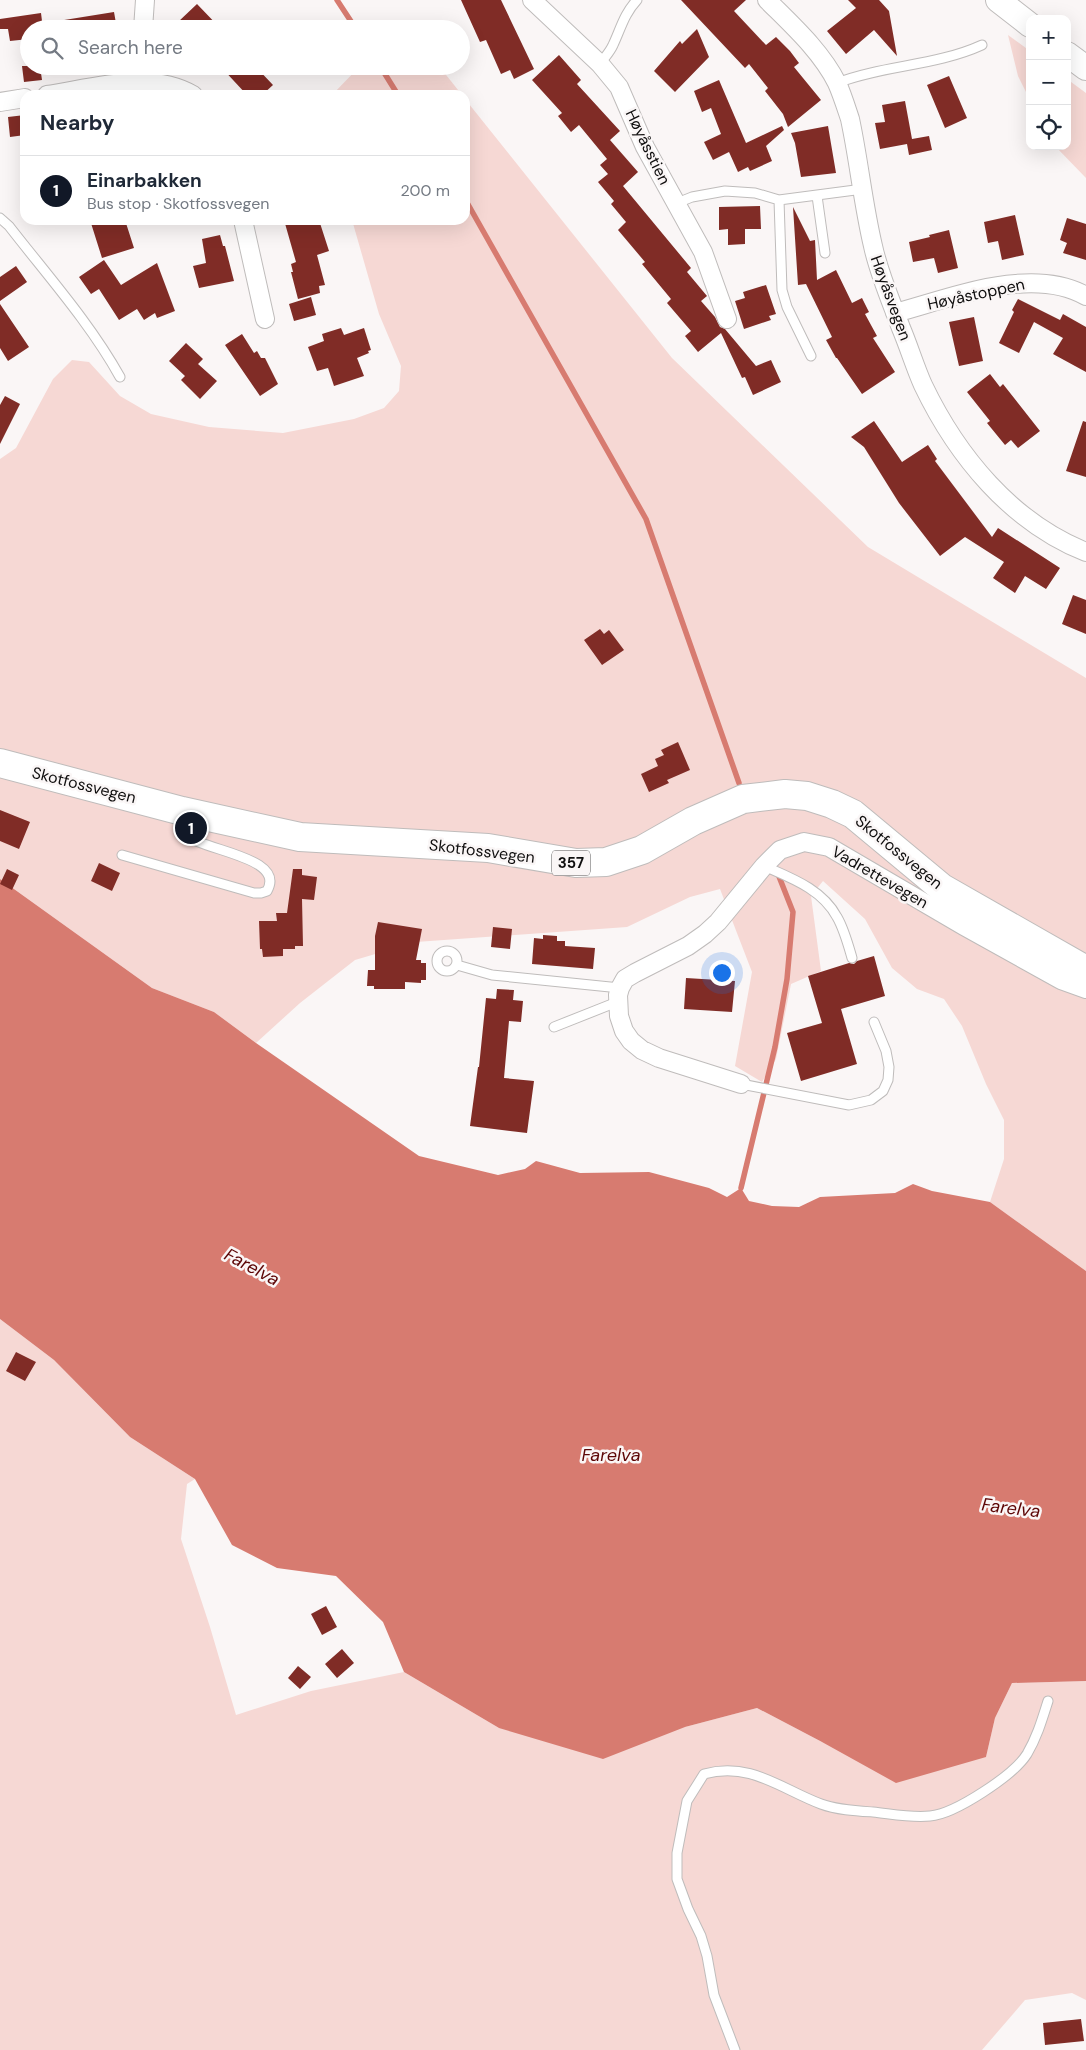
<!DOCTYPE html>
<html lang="en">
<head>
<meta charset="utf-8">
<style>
	body { margin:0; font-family:"DM Sans",sans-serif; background:#f2f2f3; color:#1f2937 }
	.controls { position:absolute; right:15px; top:15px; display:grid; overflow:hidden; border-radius:10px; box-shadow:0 5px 20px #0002 }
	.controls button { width:45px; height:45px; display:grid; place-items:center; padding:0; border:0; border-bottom:1px solid #e0e1e3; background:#fff; color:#1f2937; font:25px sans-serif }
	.you { position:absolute; left:721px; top:972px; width:18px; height:18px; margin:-12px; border:4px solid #fff; border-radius:50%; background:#1a73e8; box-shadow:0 0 0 8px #1a73e833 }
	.badge { display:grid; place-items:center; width:32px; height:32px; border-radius:50%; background:#111827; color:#fff; font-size:16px; font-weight:700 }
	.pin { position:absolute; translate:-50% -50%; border:2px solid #fff; box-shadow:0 1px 5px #0006 }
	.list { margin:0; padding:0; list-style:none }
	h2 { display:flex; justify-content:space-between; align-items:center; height:65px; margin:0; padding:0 20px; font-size:21px }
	h2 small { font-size:16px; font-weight:400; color:#747a83 }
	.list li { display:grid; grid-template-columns:32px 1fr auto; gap:15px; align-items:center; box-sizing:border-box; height:70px; padding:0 20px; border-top:1px solid #e0e1e3 }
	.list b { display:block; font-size:19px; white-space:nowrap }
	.list p { margin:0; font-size:16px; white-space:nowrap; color:#747a83 }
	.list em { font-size:16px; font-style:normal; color:#747a83 }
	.icon { flex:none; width:28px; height:28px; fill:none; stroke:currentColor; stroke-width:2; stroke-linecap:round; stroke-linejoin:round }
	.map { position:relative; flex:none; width:1086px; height:2050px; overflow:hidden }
	.search { position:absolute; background:#fff; box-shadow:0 5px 20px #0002; left:20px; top:20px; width:450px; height:55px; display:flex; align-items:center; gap:12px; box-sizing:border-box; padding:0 18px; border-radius:28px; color:#747a83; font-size:19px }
	.panel { position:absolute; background:#fff; box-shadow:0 5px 20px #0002; left:20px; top:90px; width:450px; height:135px; border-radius:15px }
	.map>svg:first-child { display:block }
	.green { fill:#f6d8d4 }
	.water { fill:#d77b70 }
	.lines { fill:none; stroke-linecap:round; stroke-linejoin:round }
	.stream { stroke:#d77b70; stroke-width:5.5 }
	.building { fill:#802c26 }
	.lane-casing { stroke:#bfbcbb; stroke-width:11 }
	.street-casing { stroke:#bfbcbb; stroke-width:20 }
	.secondary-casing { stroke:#bfbcbb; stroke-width:26 }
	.primary-casing { stroke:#bfbcbb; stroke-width:30 }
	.lane { stroke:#fff; stroke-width:9 }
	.street { stroke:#fff; stroke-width:18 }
	.secondary { stroke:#fff; stroke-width:24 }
	.primary { stroke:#fff; stroke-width:28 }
	.labels { text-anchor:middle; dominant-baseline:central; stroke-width:5; stroke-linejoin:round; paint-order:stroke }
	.shield { fill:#faf6f6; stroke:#565454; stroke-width:1 }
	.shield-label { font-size:15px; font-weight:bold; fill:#0f0e0e }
	.street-label { font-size:16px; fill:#0f0e0e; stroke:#faf6f6 }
	.water-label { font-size:18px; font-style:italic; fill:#5d0606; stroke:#faf6f6 }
</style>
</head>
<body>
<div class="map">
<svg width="1086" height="2050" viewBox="0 0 1086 2050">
	<rect width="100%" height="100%" fill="#faf6f6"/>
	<path class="green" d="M1008,35l22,16v49l-12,-24z
		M360,66h79l23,29h-130z
		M1067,79l19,14v85l-31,-32h12z
		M465,99l207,259 196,189 218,131v593l-96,-69 14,-43v-39l-18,-36 -24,-58 -18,-27 -27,-10 -25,-21 -27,-49 -42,-38 -12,15 10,75 -30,13 -15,75 -14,23 -27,-16 17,-94 -32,-83 -30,8 -63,30 -211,15 -61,18 -55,43 -44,40 -42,-31 -62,-24 -152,-109v-420l16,-11 37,-69 19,-19 17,2 31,34 31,18 58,13 74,6 71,-14 30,-11 15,-17 2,-25 -22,-52 -27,-94h113z
		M0,1319l54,41 76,77 65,42 -8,5 -6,55 29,88 26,88 75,-24 93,-19 95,56 186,-1 72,-19 65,34 164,15 9,-39 17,-35 74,-2v319l-14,-7 -47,7 -43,50h-982z"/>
	<path class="water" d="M0,879l152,109 62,24 42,31 163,113 79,19 27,-6 11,-8 44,12 69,-1 60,16 18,9 14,-9 8,13 23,5 27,1 21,-10 75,-4 18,-9 19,7 58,11 96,69v410l-74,2 -17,35 -9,39 -90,26 -74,-41 -65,-34 -72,19 -82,32 -104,-31 -95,-56 -21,-50 -47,-46 -59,-8 -45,-23 -37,-66 -65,-42 -76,-77 -54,-41z"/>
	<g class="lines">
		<path class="stream" d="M337,0l19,29
			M380,66l18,29
			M465,199l181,320 93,264
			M741,1188l34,-141 12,-68 6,-67 -15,-38"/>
	</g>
	<path class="building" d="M461,0h40l33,69 -20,10 -4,-9 -9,4 -15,-34 -6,2z
		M681,0h65l-12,11 32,34 10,-8 14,14 9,12 -5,4 27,33 -33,27 -5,-13 -18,-23 3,-3 -19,-24 -4,4z
		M848,0h31l10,11 8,45 -23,-26 -28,24 -19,-23 29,-23z
		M197,4l24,25h-36l-7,-7z
		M114,12l3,17h-58l-1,-8z
		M41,13l2,16h-14v10l-19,2 -2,-12h-8v-10z
		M697,29l12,28 -34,35 -21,-21 26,-30 2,3z
		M559,55l22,25 -4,4 43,47 -10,9 28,32 -15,14 68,82 -4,4 20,24 -6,5 14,16 5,10 5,2 31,37 15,-6 10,22 -28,13 -8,-18 -3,1 -21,-45 -23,19 -13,-16 6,-5 -24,-28 4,-4 -29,-35 3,-2 -27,-32 8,-8 -15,-18 3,-3 -16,-19 10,-8 -8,-9 7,-6 -28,-34 -8,7 -13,-16 4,-3 -30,-33z
		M22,66h18l2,14 -18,2z
		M220,66h35l18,19 -11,10h-15z
		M949,76l18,42 -22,10 -18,-43z
		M719,80l27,63 36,-17 2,4 -18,16 6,15 -22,10 -2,-4 -10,5 -9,-20 -16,8 -9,-18 17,-8 -10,-26 -9,4 -8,-21z
		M905,101l7,38 17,-3 3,14 -23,5 -2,-11 -27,5 -5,-26 10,-1 -3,-17z
		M25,115v20l-15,2 -2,-20z
		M828,126l8,47 -35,4 -6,-34 -4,-10z
		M760,206l1,23h-16v15l-17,1v-16l-9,1v-23z
		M793,207l17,34 5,-1 2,40 19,-10 16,33 10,-5 7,14 -4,2 12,22 -4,2 22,34 -33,22 -25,-36h-1l-10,-18 6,-3 -26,-53 -8,1z
		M1015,215l9,40 -22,5 -4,-19 -10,2 -4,-21z
		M1067,218l19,6v36l-23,-7 4,-10 -7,-3z
		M90,220h35l9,28 -32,10z
		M284,220h35l10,31 -12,4 8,30 -6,1 1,7 -22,6 -7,-27h2l-2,-8 5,-2z
		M949,230l9,38 -20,5 -4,-15 -21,4 -4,-20 21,-5 -1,-2z
		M220,235l3,11h2l9,35 -35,7 -6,-22 13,-3 -4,-24z
		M104,260l17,25 36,-22 18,48 -18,7 -2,-5 -11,7 -7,-11 -18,11 -20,-31 -8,5 -12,-17z
		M16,266l11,16 -27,19v-24z
		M766,285l10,29 -7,2 2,4 -27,9 -9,-28 10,-3 -2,-6z
		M311,297l5,18 -22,6 -5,-17z
		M1018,299l42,21 3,-6 23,13v45l-33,-18 10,-16 -29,-16 -15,31 -20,-10 15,-31 -2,-2z
		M0,304l29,43 -21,14 -8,-13z
		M974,317l9,44 -24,5 -10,-44z
		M341,328l3,7 20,-7 7,22 -3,1 1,2 -12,5 7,18 -30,10 -6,-18 -11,3 -9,-24 16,-6 -2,-7z
		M242,334l12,19 3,-2 4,7h4l13,26 -18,12 -35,-51z
		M186,343l17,16 -5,5 19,17 -17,18 -19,-19 4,-4 -16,-15z
		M990,374l10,13 3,-3 37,47 -22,17 -7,-8 -6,5 -18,-22 3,-2 -23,-29z
		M5,396l15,8 -20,40v-39z
		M874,421l28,41 26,-17 9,14 -2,2 57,76 6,-9 62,40 -14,21 -21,-13 -10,17 -22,-15 11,-16 -39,-25 -25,19 -41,-53 -35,-56 -13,-10z
		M1083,421l3,1v55l-20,-6z
		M1073,595l13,5v34l-24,-10z
		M600,629l4,5 5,-4 15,20 -22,15 -18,-25z
		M678,742l12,28 -23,10 2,3 -20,9 -8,-18 17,-8 -3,-7 9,-4 -3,-5z
		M0,810l30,12 -11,27 -19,-8z
		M99,863l21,10 -8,18 -21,-10z
		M7,869l12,6 -7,15 -12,-6z
		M293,869h9v6l15,2 -3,23 -12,-1 1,47h-8v3h-12v7l-20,1 -1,-8h-2l-1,-28h18l-1,-8h11z
		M378,922l44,7 -6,31h5v3h5v17h-5v3l-16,-1v7h-31v-3h-7l1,-16h7v-34z
		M493,927l19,2 -2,20 -19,-2z
		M543,935l14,1v5h8v5l30,2 -2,21 -61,-5 2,-26 9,1z
		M874,956l11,40 -44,13 16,55 -56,17 -14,-48 35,-10 -14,-47 41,-13 5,1 3,-3z
		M686,978l49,3 -3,31 -48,-3z
		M497,989l17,1 -1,10 10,1 -2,21 -12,-1 -5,57 30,3 -7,52 -57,-7 8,-59h1l7,-69 10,1z
		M16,1352l20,10 -11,19 -19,-10z
		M326,1606l11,21 -15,8 -11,-21z
		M342,1649l12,14 -17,15 -12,-14z
		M298,1666l13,11 -11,12 -12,-11z
		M1081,2019l3,22 -39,4 -2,-22z"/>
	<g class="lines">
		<g class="lane-casing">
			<path id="lane" d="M600,64c4,-6 10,-12 13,-19 8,-17 11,-31 24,-45
				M837,83c47,-18 99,-17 145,-38
				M817,196l8,57
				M779,200l3,90 5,17 24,49
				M677,203l15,-6 33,-6 30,2 24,7 84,-11
				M0,218l9,8c38,49 81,97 111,151
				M122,855l132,38h7l6,-2c20,-36 -71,-40 -84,-59 -4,-5 -2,-12 -1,-19
				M764,866c27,12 58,23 73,51 7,12 11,27 15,41
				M437 961a10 10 0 1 1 20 0a10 10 0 1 1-20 0Z
				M457,965l35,10 128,13
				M554,1027l63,-25
				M741,1084l108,21 22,-5 12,-9 5,-11 1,-13 -3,-16 -12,-29
				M735,2050l-21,-55 -7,-39 -6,-20 -13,-27 -11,-30v-26l10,-52 17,-27c46,-13 77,15 117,30 16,6 36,7 52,8 19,2 38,6 57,4 25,-2 84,-41 97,-62 10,-17 15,-34 21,-53"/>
		</g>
		<g class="street-casing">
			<path id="street" d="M532,0l68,64 19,23 26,60 58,105 24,67
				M767,0c25,25 54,51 70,83 5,11 9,24 13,36 9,42 13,85 23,127 6,28 18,55 28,82 8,19 14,39 22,57 34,71 88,137 163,167
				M143,29l2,-29
				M47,95c46,-7 104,-25 146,0
				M0,102l25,-4
				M243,220l22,99
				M895,313c56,-15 137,-48 191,-17
				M741,1084l-82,-26 -17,-8 -11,-9 -7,-10 -5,-15 -1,-21 2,-7 5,-9 10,-6 53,-27 17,-12 13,-12 46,-56 16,-16 24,-8 25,5 135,79 97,54 25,9"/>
		</g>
		<g class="secondary-casing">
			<path id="secondary" d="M998,0l32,25
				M1067,54l19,14"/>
		</g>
		<g class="primary-casing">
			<path id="primary" d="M0,763l182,48 118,26 188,11 88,15 30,-1 36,-12 51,-29 50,-22 42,-5 22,2 25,8 21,10 89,74 144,82"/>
		</g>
		<use href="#lane" class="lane"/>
		<use href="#street" class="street"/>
		<use href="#secondary" class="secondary"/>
		<use href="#primary" class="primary"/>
	</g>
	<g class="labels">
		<rect class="shield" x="552" y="850.5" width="38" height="25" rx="4"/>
		<g class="shield-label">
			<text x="571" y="863">357</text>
		</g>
		<g class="street-label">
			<text transform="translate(648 147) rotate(64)">Høyåsstien</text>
			<text transform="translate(976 294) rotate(-12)">Høyåstoppen</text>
			<text transform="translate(891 298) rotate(70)">Høyåsvegen</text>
			<text transform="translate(84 785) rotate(14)">Skotfossvegen</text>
			<text transform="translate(482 851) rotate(7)">Skotfossvegen</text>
			<text transform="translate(899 852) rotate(39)">Skotfossvegen</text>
			<text transform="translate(880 877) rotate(30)">Vadrettevegen</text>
		</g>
		<g class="water-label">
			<text transform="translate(252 1267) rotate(28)">Farelva</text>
			<text x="611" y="1455">Farelva</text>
			<text transform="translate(1011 1508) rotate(7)">Farelva</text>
		</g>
	</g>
</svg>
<div class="controls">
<button>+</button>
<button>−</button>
<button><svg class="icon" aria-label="locate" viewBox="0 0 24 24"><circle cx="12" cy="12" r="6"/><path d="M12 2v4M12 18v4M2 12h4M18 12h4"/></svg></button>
</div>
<div class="you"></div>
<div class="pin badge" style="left:191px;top:828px">1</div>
<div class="search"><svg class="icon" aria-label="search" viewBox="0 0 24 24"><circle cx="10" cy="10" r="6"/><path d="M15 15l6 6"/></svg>Search here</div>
<section class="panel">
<h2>Nearby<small></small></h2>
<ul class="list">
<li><span class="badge">1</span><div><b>Einarbakken</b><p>Bus stop · Skotfossvegen</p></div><em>200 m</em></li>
</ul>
</section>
</div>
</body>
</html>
